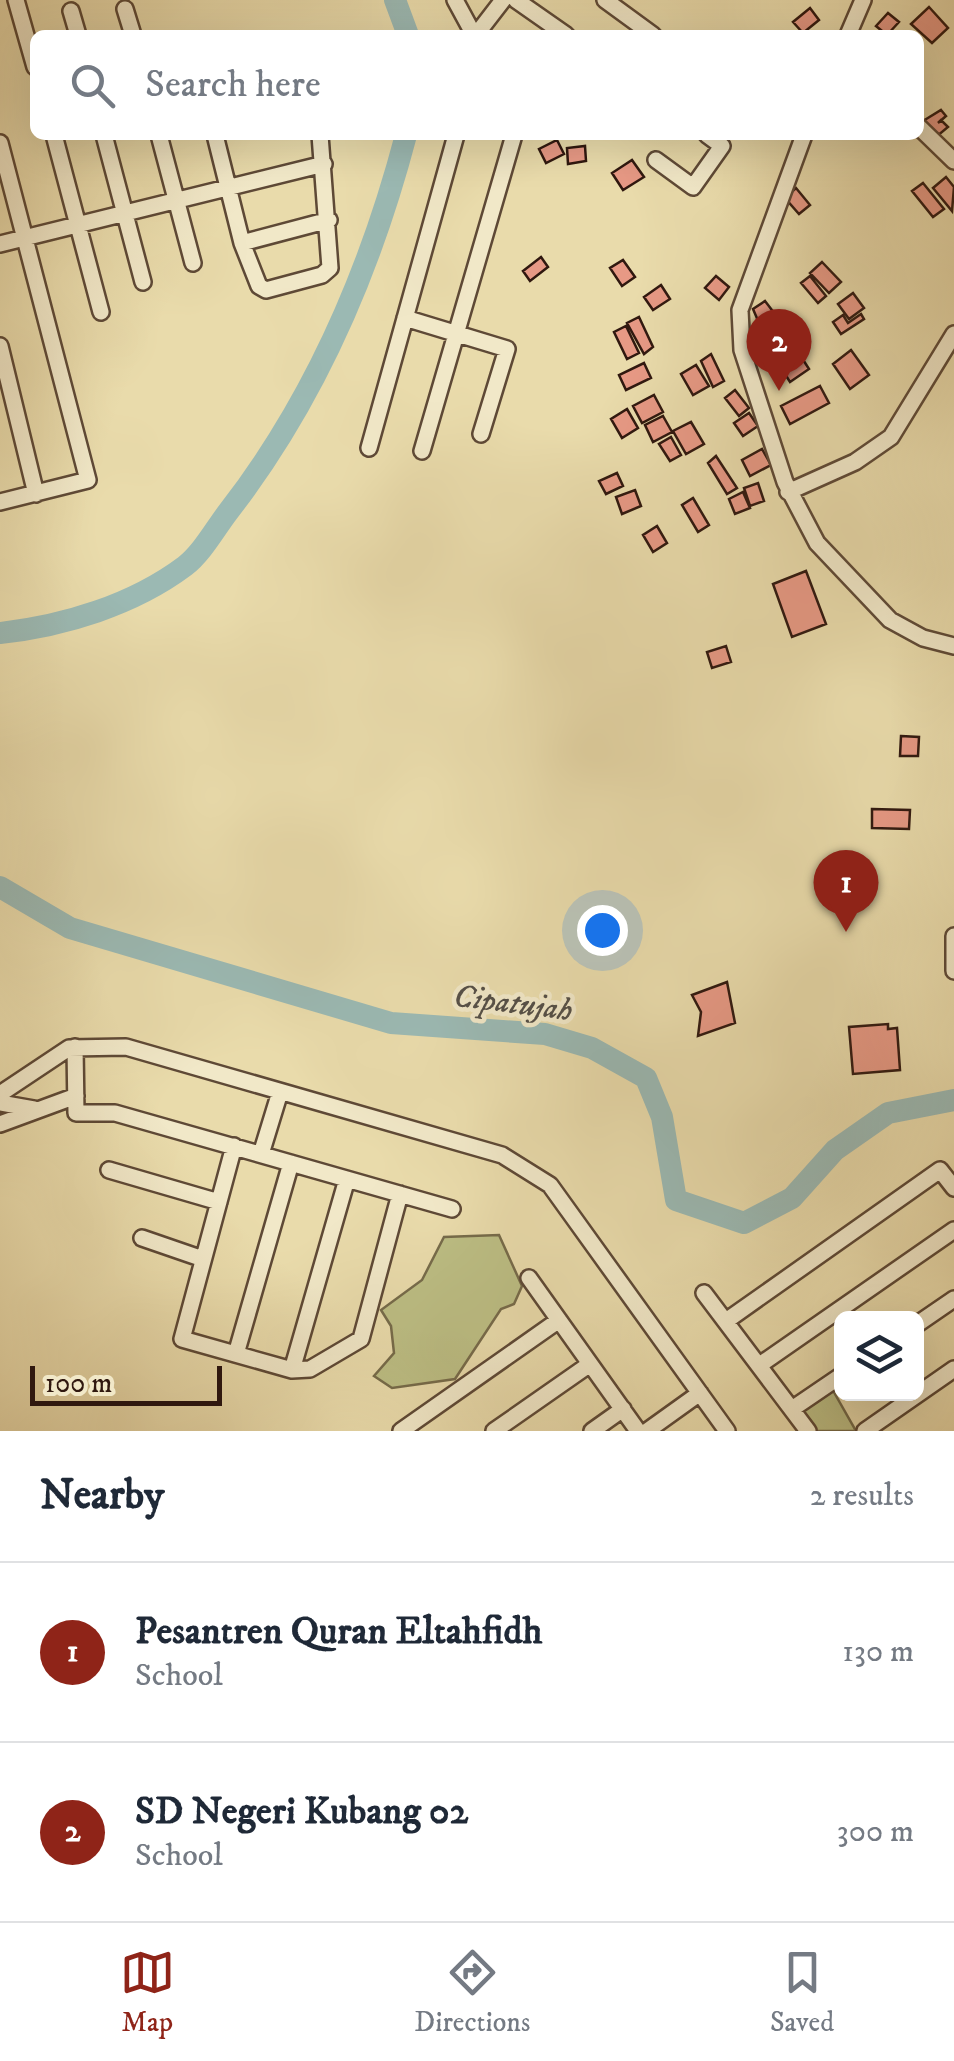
<!DOCTYPE html>
<html lang="en">
<head>
<meta charset="utf-8">
<style>
	body { margin:0; font-family:"IM FELL DW Pica",serif; background:#f2f2f3; color:#1f2937 }
	.controls { position:absolute; right:30px; bottom:30px; display:grid; overflow:hidden; border-radius:15px; box-shadow:0 10px 40px #0002 }
	.controls button { width:90px; height:90px; display:grid; place-items:center; padding:0; border:0; border-bottom:2px solid #e0e1e3; background:#fff; color:#1f2937; font:50px sans-serif }
	.scale { position:absolute; left:30px; bottom:25px; width:192px; box-sizing:border-box; padding-left:10px; border:5px solid #30180f; border-top:0; font-size:28px; line-height:35px; white-space:nowrap; color:#30180f; -webkit-text-stroke:8px #f1e8c8; paint-order:stroke }
	.you { position:absolute; left:602px; top:930px; width:35px; height:35px; margin:-25px; border:8px solid #fff; border-radius:50%; background:#1a73e8; box-shadow:0 0 0 15px #1a73e833 }
	.badge { display:grid; place-items:center; width:65px; height:65px; border-radius:50%; background:#8f2418; color:#fff; font-size:32px; font-weight:700 }
	.pin { position:absolute; translate:-50% -82px; filter:drop-shadow(0 2px 5px #0008) }
	.pin::after { content:''; position:absolute; top:52px; width:35px; height:30px; background:inherit; clip-path:polygon(0 0,100% 0,50% 100%) }
	.list { margin:0; padding:0; list-style:none }
	h2 { display:flex; justify-content:space-between; align-items:center; height:130px; margin:0; padding:0 40px; font-size:42px }
	h2 small { font-size:32px; font-weight:400; color:#747a83 }
	.list li { display:grid; grid-template-columns:65px 1fr auto; gap:30px; align-items:center; box-sizing:border-box; height:180px; padding:0 40px; border-top:2px solid #e0e1e3 }
	.list b { display:block; font-size:38px; white-space:nowrap }
	.list p { margin:0; font-size:32px; white-space:nowrap; color:#747a83 }
	.list em { font-size:32px; font-style:normal; color:#747a83 }
	.icon { flex:none; width:55px; height:55px; fill:none; stroke:currentColor; stroke-width:2; stroke-linecap:round; stroke-linejoin:round }
	.map { position:relative; flex:none; width:954px; height:1431px; overflow:hidden }
	.search { position:absolute; background:#fff; box-shadow:0 10px 40px #0002; left:30px; right:30px; top:30px; height:110px; display:flex; align-items:center; gap:25px; box-sizing:border-box; padding:0 35px; border-radius:15px; color:#747a83; font-size:38px }
	.sheet { height:490px; background:#fff }
	nav { display:flex; justify-content:space-around; align-items:center; box-sizing:border-box; height:140px; border-top:2px solid #e0e1e3; background:#fff; font-size:28px; color:#747a83 }
	nav a { display:grid; justify-items:center; gap:5px }
	nav .on { color:#8f2418 }
	.map>svg:first-child { display:block }
	.green { fill:#bcbe84; stroke:#766b4a; stroke-width:2.5 }
	.lines { fill:none; stroke-linecap:round; stroke-linejoin:round }
	.river { stroke:#9bb9b3; stroke-width:22 }
	.building { fill:#e79985; stroke:#30180f; stroke-width:2.5 }
	.minor-casing { stroke:#5e4936; stroke-width:20 }
	.minor { stroke:#f1e8c8; stroke-width:15 }
	.labels { text-anchor:middle; dominant-baseline:central; stroke-width:9; stroke-linejoin:round; paint-order:stroke }
	.water-label { font-size:32px; font-style:italic; fill:#555048; stroke:#f1e8c8 }
</style>
</head>
<body>
<div class="map">
<svg width="954" height="1431" viewBox="0 0 954 1431">
	<rect width="100%" height="100%" fill="#e9dbab"/>
	<filter id="stains"><feTurbulence type="fractalNoise" baseFrequency=".002" numOctaves="4"/><feColorMatrix values="0 0 0 0 .2 0 0 0 0 .09 0 0 0 0 .02 0 0 0 .5 -.17"/></filter>
	<radialGradient id="worn" r=".72"><stop offset=".6" stop-color="#630" stop-opacity="0"/><stop offset="1" stop-color="#630" stop-opacity=".3"/></radialGradient>
	<path class="green" d="M499,1235l23,51 -8,18 -13,5 -46,70 -63,9 -18,-12 20,-23 -3,-27 -10,-16 41,-30 22,-43z
		M831,1387l25,44h-43l-15,-22z"/>
	<g class="lines">
		<path class="river" d="M395,0l13,35
			M0,633c64,-7 133,-28 185,-67 17,-13 30,-37 43,-54 87,-112 142,-240 178,-377
			M0,887l70,41 321,95 154,11 47,14 54,30 16,39 14,83 68,23 48,-25 43,-48 53,-37 66,-13"/>
	</g>
	<path class="building" d="M929,7l19,21 -16,15 -21,-19z
		M810,8l9,12 -16,13 -10,-11z
		M888,13l11,9 -12,13 -11,-9z
		M941,110l5,6 -8,7 3,-3 7,7 -12,10 -13,-16z
		M557,140l7,14 -18,9 -7,-14z
		M585,146l1,15 -18,3 -1,-16z
		M632,160l12,17 -21,13 -11,-17z
		M946,177l8,10 -2,24 -19,-23z
		M923,183l21,26 -11,8 -21,-26z
		M796,188l14,17 -11,9 -14,-16z
		M541,257l7,10 -18,14 -7,-10z
		M623,260l12,17 -13,9 -12,-18z
		M822,262l19,20 -12,11 -19,-20z
		M716,276l13,11 -10,13 -14,-12z
		M810,276l16,20 -8,7 -17,-20z
		M661,285l9,14 -17,11 -9,-13z
		M853,293l11,15 -15,11 -11,-15z
		M765,301l13,17 -16,12 -9,-21z
		M861,314l3,5 -23,15 -8,-12 10,-7 5,8z
		M639,317l14,30 -9,7 -17,-31z
		M780,324l29,45 -19,13 -29,-46z
		M626,326l13,27 -12,6 -13,-27z
		M851,350l18,25 -19,14 -17,-25z
		M711,354l13,27 -11,6 -12,-26z
		M644,363l7,15 -25,12 -7,-15z
		M696,365l13,21 -16,9 -12,-21z
		M820,386l9,17 -39,21 -9,-18z
		M735,390l14,18 -10,8 -14,-18z
		M654,395l9,17 -21,11 -9,-17z
		M627,409l11,19 -16,10 -11,-19z
		M749,413l9,13 -15,10 -9,-13z
		M663,416l9,16 -19,10 -8,-17z
		M691,422l13,22 -18,10 -13,-23z
		M671,437l10,18 -11,6 -11,-17z
		M762,449l9,16 -21,11 -8,-16z
		M716,456l21,32 -10,6 -19,-31z
		M617,473l6,13 -17,8 -7,-13z
		M758,483l6,18 -14,5 -6,-18z
		M635,490l6,16 -19,8 -6,-17z
		M743,492l7,16 -15,6 -6,-15z
		M693,498l16,27 -11,7 -16,-27z
		M657,526l10,17 -14,9 -10,-17z
		M806,571l20,53 -34,13 -19,-53z
		M726,646l5,16 -19,6 -5,-16z
		M901,736l18,1 -1,19h-18z
		M872,809l38,1 -1,19 -37,-1z
		M727,982l8,41 -37,13 3,-24 -9,-17z
		M888,1024v5l9,-1 3,42 -47,4 -4,-47z"/>
	<g class="lines">
		<g class="minor-casing">
			<path id="minor" d="M16,0l19,67
				M455,0l19,35
				M516,0l50,35
				M605,0l48,35
				M125,9l8,26
				M71,11l7,24
				M476,35l27,-35
				M848,35l15,-35
				M919,127l35,34
				M54,135l47,177
				M104,135l39,147
				M159,135l34,128
				M215,135l27,108 87,-23
				M804,135l-64,175 2,40 43,132 32,61 73,77 33,18 31,8
				M0,143l88,337 -88,22
				M656,160l37,27 29,-41 -15,-11
				M242,243l17,43 7,4 56,-15 8,-7 -10,-133
				M0,244l324,-80
				M405,318l102,31 -26,85
				M0,346l36,148
				M369,448l87,-313
				M422,451l92,-316
				M788,492l67,-30 36,-25 63,-103
				M954,936v35
				M75,1047l1,66h39l337,96
				M0,1094l69,-46 57,-1 376,108 48,30 177,246
				M0,1103l34,6
				M0,1124l76,-28
				M234,1146l-52,193 110,31 18,-1 51,-30 39,-145
				M261,1154l19,-62
				M109,1170l110,32
				M142,1238l61,21
				M529,1278l109,153
				M704,1293l104,138
				M726,1321l214,-151 14,18
				M916,1325l38,-26
				M236,1354l55,-191
				M761,1364l193,-134
				M292,1370l55,-191
				M792,1409l50,-34
				M401,1431l158,-111
				M494,1431l96,-67
				M592,1431l31,-22
				M647,1431l53,-38
				M865,1431l89,-62"/>
		</g>
		<use href="#minor" class="minor"/>
	</g>
	<g class="labels">
		<g class="water-label">
			<text transform="translate(513 1004) rotate(7)">Cipatujah</text>
		</g>
	</g>
	<rect width="100%" height="100%" filter="url(#stains)"/>
	<rect width="100%" height="100%" fill="url(#worn)"/>
</svg>
<div class="controls">
<button><svg class="icon" aria-label="layers" viewBox="0 0 24 24"><path d="M12 4l9 5-9 5-9-5zM3 14l9 5 9-5"/></svg></button>
</div>
<div class="scale">100 m</div>
<div class="you"></div>
<div class="pin badge" style="left:846px;top:932px">1</div>
<div class="pin badge" style="left:779px;top:391px">2</div>
<div class="search"><svg class="icon" aria-label="search" viewBox="0 0 24 24"><circle cx="10" cy="10" r="6"/><path d="M15 15l6 6"/></svg>Search here</div>
</div>
<section class="sheet">
<h2>Nearby<small>2 results</small></h2>
<ul class="list">
<li><span class="badge">1</span><div><b>Pesantren Quran Eltahfidh</b><p>School</p></div><em>130 m</em></li>
<li><span class="badge">2</span><div><b>SD Negeri Kubang 02</b><p>School</p></div><em>300 m</em></li>
</ul>
</section>
<nav>
<a class="on"><svg class="icon" aria-label="map" viewBox="0 0 24 24"><path d="M3 6l6-2 6 2 6-2v14l-6 2-6-2-6 2zM9 4v14M15 6v14"/></svg>Map</a>
<a><svg class="icon" aria-label="directions" viewBox="0 0 24 24"><path d="M12 3l9 9-9 9-9-9zM9 14v-3h6M13 9l2 2-2 2"/></svg>Directions</a>
<a><svg class="icon" aria-label="saved" viewBox="0 0 24 24"><path d="M7 4h10v16l-5-4-5 4z"/></svg>Saved</a>
</nav>
</body>
</html>
